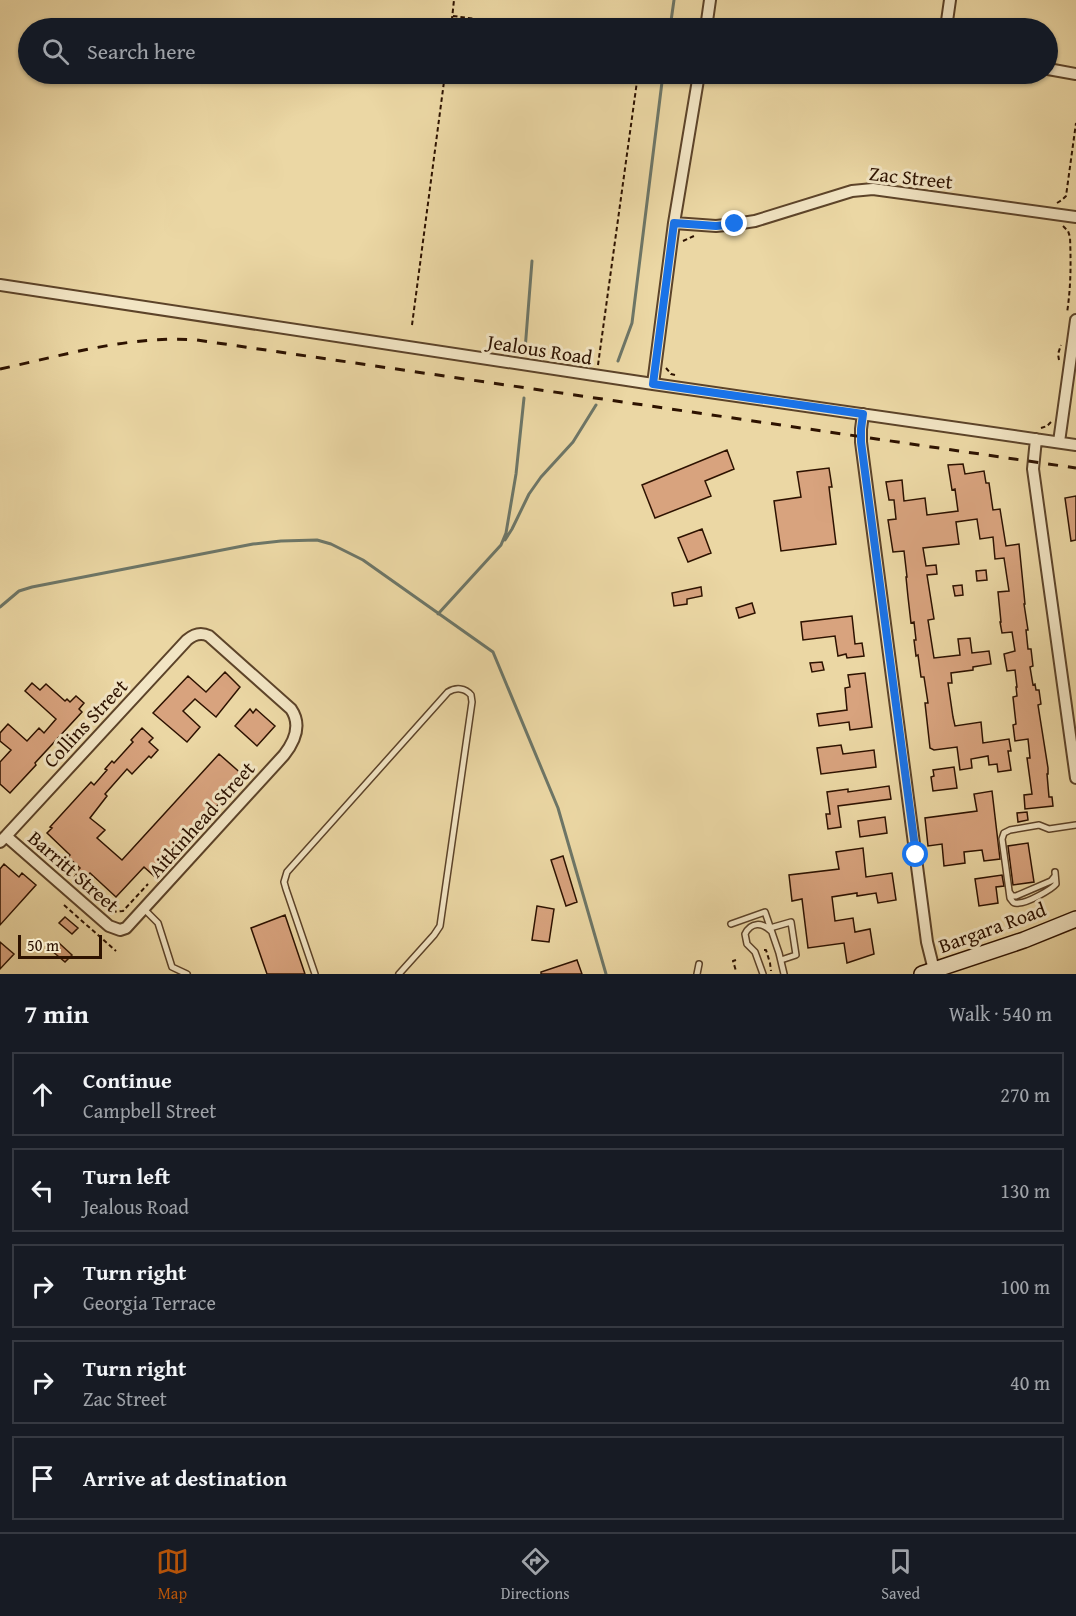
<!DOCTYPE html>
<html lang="en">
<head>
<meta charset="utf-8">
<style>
	body { margin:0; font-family:"Gentium Book Plus",serif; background:#242831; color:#f1f3f6 }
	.scale { position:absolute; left:18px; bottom:15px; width:84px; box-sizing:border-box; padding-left:6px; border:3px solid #2d1200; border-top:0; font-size:16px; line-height:21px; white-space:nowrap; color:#2d1200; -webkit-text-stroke:4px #f2e5c4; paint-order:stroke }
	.stop { position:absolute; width:18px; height:18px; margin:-14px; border:4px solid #1a73e8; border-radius:50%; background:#fff }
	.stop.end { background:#1a73e8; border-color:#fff; box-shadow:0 2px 6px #0008 }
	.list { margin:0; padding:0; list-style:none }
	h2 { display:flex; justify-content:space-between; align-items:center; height:78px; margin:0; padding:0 24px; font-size:26px }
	h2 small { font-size:20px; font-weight:400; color:#9ea1a6 }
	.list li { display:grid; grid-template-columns:39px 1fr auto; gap:18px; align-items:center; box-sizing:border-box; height:84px; margin:0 12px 12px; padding:0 12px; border:2px solid #363941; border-radius:0px }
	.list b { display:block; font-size:22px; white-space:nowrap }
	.list p { margin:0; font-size:20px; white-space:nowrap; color:#9ea1a6 }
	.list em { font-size:20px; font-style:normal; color:#9ea1a6 }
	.icon { flex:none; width:33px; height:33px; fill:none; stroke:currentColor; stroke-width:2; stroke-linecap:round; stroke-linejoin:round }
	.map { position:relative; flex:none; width:1076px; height:974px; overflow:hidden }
	.search { position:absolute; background:#171b24; box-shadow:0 2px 4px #0004; left:18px; right:18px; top:18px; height:66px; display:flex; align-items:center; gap:15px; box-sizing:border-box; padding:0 21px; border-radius:33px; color:#9ea1a6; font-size:22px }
	.sheet { height:558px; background:#171b24 }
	nav { display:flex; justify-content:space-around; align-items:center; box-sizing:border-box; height:84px; border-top:2px solid #363941; background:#171b24; font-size:16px; color:#9ea1a6 }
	nav a { display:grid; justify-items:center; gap:3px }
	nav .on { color:#b45309 }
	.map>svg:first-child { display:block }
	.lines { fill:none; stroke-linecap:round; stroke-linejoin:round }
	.stream { stroke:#6d7667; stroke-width:3 }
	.building { fill:#d8a37e; stroke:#2d1200; stroke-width:1.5 }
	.lane-casing { stroke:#5c4329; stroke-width:8 }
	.street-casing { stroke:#5c4329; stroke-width:14 }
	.secondary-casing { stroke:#2d1200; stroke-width:18 }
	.path { stroke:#2d1200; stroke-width:2; stroke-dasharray:4.5 3; stroke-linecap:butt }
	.lane { stroke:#f2e5c4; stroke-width:5 }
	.street { stroke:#f2e5c4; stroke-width:10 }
	.secondary { stroke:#f2e5c4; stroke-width:15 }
	.rail { stroke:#2d1200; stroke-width:3; stroke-dasharray:10 10; stroke-linecap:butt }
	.route { stroke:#1a73e8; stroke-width:8 }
	.labels { text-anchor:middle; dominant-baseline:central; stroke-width:6; stroke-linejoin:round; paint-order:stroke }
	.street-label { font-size:20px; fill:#2d1200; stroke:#f2e5c4 }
</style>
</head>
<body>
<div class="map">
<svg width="1076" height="974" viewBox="0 0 1076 974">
	<rect width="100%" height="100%" fill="#ebd7a4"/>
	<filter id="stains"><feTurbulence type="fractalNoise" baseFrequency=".00333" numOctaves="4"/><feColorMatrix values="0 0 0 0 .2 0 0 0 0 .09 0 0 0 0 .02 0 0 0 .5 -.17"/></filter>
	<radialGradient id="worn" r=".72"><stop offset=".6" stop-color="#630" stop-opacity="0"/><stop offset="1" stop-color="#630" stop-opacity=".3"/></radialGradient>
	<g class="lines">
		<path class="stream" d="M670,28l4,-28
			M525,350l7,-89
			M618,361l14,-38 31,-249
			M505,540l7,-11 17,-35 12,-17 32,-35 23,-37
			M0,607l19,-16 13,-4 221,-43 28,-3 36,-1 14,4 32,16 130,92 65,156 48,166
			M438,614l63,-69 5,-12 10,-59 8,-76"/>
	</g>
	<path class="building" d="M727,450l7,19 -29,12 6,15 -56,22 -13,-33z
		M963,464l2,10 19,-3 2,12h3l4,27 7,-1 6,37 13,-2 6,60h-1l4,26h-2l2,19h3l2,17 -3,1 3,18 2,-1 1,6h3l2,14 -3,1 10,63v6h-1l2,23h3l1,9 -28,3 -1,-14 8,-1 -5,-36h3l-2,-19 -13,2 -2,-16 3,-1 -3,-27 4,-1 -1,-9h1l-2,-17 -8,1 -3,-17 11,-3 -3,-19 -10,1 -2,-11h1l-3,-30 11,-1 -5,-33 -9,1 -2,-22 -13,2 -3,-20 -21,3 3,22 -36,4 3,18 10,-1 1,9 -10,1 7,44 -6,1 6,38 26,-3 -2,-16 12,-1 2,15 17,-2 2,13 -18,3v3l-22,3 1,10h-4l5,34 2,9 26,-4 2,21 26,-4 2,12h-3l3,19 -13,2 -1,-8 -8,1 -1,-9 -17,3 1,9 -12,2 -3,-23 -23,3 -4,-2 -5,-45h3l-4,-26h-3l-3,-22 -2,1 -2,-16h2l-2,-18 -3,1 -3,-26 -2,-20h1l-3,-26 -11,1 -5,-32 8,-1 -2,-19h-5l-3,-18 16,-2 2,21 21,-3 2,17 31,-4 -3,-22 -3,1 -4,-25z
		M829,468l3,19h-3l7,57 -55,7 -7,-50 27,-4 -4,-25z
		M1076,496v44l-5,1 -6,-43z
		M702,529l9,24 -23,9 -10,-24z
		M986,570l1,10 -10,1 -1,-10z
		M962,585l1,10 -8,1 -2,-10z
		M701,587l1,9 -15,3v5l-13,2 -2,-13z
		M752,603l3,10 -16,5 -3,-10z
		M852,616l3,28 7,-1 2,13 -17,2 -1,-4 -8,2 -3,-20 -32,4 -2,-18z
		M822,662l2,8 -12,2 -2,-9z
		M225,672l15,15 -24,30 -21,-18 -12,12 17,16 -13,15 -34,-29 35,-37 18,16z
		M865,673l7,54 -22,3 -1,-8 -30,4 -2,-12 30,-4 -2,-22 5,-1 -2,-12z
		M32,683l8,7 6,-6 19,17 2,-2 3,3 6,-6 8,7 -5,6 3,3 -47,51 1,2 -26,28 -10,-9v-22l11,-12 -11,-9v-8l8,-9 19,17 12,-13 5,5 12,-14 -31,-28z
		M250,709l3,4 3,-4 19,17 -18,20 -22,-20z
		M142,728l11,10 -4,4 9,8 -7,8 -2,-2 -17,18 -5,-5 -22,25 2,2 -17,22 15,12 -8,8 25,22 97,-106 25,22 -90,100 -10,-9 -28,30 -26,-24 -8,8 -7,-8 5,-5 -12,-11 2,-2 -23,-22 5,-5 -2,-1 41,-45 3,3 13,-15 -2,-1 7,-8 2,2 19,-21 -2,-2z
		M841,745l2,9 31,-4 2,17 -55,7 -4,-26z
		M954,767l3,21 -24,3 -2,-14 3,-1 -1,-6z
		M889,786l2,13 -53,7 3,21 -13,2 -2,-15h4l-3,-22 21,-3v3z
		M992,791l8,68 -16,2 -2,-11 -18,2 1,11 -21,3 -2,-22 -14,2 -3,-28 52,-7 -3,-17z
		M1027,812l1,8 -10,2 -1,-9z
		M885,817l2,16 -27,4 -2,-16z
		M1028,843l6,39 -21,3 -5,-39z
		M863,848l3,29 26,-4 4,27 -18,3 -2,-10 -19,3v-3l-25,4 3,24 18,-3 2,14 15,-3 4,25 -27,9 -3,-20 -36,5 -6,-49 -10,2 -3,-26 50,-6 -3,-17z
		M563,856l14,46 -11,4 -15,-46z
		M4,864l15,13 3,-4 14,12 -36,40v-56z
		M1002,875l2,11 -8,1 2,16 -19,3 -4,-27z
		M537,906l17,3 -5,33 -17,-2z
		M285,915l20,59h-38l-16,-46z
		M65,917l13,11 -6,6 -13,-11z
		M0,942l14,12 -14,15z
		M59,943l13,12 -7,7 -13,-11z
		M577,960l5,14h-41v-2z"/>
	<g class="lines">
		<g class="lane-casing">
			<path id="lane" d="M1055,872l1,12c-5,6 -29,19 -37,19 -6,1 -6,-1 -9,-5l-8,-59 2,-6 6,-3 29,-5 10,4 27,-4
				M1010,893l2,3h4l35,-15 4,-5
				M144,909l14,14 14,44 15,7
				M731,924l34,-12 14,41 5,21
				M770,928l21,-6 5,33 -15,5
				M315,974l-29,-85 -2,-7 3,-10 161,-180c8,-5 17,-4 23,3l1,7 -32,224 -6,9 -35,39
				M697,974l2,-10
				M763,974l-8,-22 -8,-8 -2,-10c6,-12 17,-12 26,-3"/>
		</g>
		<g class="street-casing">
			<path id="street" d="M706,28l4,-28
				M946,28l4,-28
				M1048,69l28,5
				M674,223l42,3 19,-2 20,-3 97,-30 21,-2 203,28
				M0,285l653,99 423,61
				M653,384l21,-161 25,-149
				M863,414l-2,15v13l66,500 7,28
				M1036,439l-3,30 43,309
				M1059,442l17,-122
				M0,842l6,-6 181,-196c7,-6 14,-8 22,-4l82,73c11,16 4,32 -7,46l-158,173 -6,2 -11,-4 -103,-90"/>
		</g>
		<g class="secondary-casing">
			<path id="secondary" d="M922,974l102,-34 52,-21"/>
		</g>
		<path class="path" d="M453,16l91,12
			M451,28l3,-28
			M710,78l6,-2 12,1 1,-3
			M1057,203l5,-3 4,-4 10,-73
			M1063,226l5,5 2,6c1,27 1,49 -3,76
			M683,241l11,-5
			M412,325l33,-251
			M1059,360l-1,-6 3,-9
			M598,365l40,-291
			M666,368l5,6 4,1
			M1041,428l6,-2 4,-4
			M74,876l38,36 11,-1 25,-27
			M64,905l52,46
			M764,950h2l4,13 1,8
			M736,960l-3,1 3,10"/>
		<use href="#lane" class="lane"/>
		<use href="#street" class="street"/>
		<use href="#secondary" class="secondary"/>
		<path class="rail" d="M0,369c65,-14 130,-34 197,-29l879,128"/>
	</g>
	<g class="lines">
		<path class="route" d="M735,224l-19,2 -42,-3 -21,161 210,30 -2,15v13l55,413"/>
	</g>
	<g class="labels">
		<g class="street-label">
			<text transform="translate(911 177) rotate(6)">Zac Street</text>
			<text transform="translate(540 349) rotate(9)">Jealous Road</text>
			<text transform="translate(85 723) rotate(-47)">Collins Street</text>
			<text transform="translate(201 819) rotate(-48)">Aitkinhead Street</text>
			<text transform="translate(74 871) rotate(41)">Barritt Street</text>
			<text transform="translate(992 927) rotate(-20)">Bargara Road</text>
		</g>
	</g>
	<rect width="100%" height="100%" filter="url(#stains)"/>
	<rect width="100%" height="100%" fill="url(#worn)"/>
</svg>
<div class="scale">50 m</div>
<div class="stop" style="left:916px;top:855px"></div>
<div class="stop end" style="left:735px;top:224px"></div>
<div class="search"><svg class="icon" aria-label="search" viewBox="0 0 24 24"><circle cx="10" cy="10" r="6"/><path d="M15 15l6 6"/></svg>Search here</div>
</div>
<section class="sheet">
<h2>7 min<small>Walk · 540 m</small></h2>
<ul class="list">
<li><svg class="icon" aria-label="ahead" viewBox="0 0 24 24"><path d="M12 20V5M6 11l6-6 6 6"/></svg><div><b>Continue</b><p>Campbell Street</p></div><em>270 m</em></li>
<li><svg class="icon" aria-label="left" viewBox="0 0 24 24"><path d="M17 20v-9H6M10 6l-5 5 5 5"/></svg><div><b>Turn left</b><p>Jealous Road</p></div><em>130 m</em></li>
<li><svg class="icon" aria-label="right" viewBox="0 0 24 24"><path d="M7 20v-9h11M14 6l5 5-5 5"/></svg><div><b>Turn right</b><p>Georgia Terrace</p></div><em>100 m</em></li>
<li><svg class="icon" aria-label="right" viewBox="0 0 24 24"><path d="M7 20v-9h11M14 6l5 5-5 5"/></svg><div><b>Turn right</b><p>Zac Street</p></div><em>40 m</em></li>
<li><svg class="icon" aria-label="arrive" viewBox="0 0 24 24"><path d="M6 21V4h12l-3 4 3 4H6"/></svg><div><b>Arrive at destination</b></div></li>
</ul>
</section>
<nav>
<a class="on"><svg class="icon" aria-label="map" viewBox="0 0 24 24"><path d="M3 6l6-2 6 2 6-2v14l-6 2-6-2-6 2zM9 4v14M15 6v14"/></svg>Map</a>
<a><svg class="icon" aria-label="directions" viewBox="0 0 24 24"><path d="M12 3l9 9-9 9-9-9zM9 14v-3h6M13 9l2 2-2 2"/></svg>Directions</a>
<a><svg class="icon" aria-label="saved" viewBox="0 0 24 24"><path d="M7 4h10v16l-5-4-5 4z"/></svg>Saved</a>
</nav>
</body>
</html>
